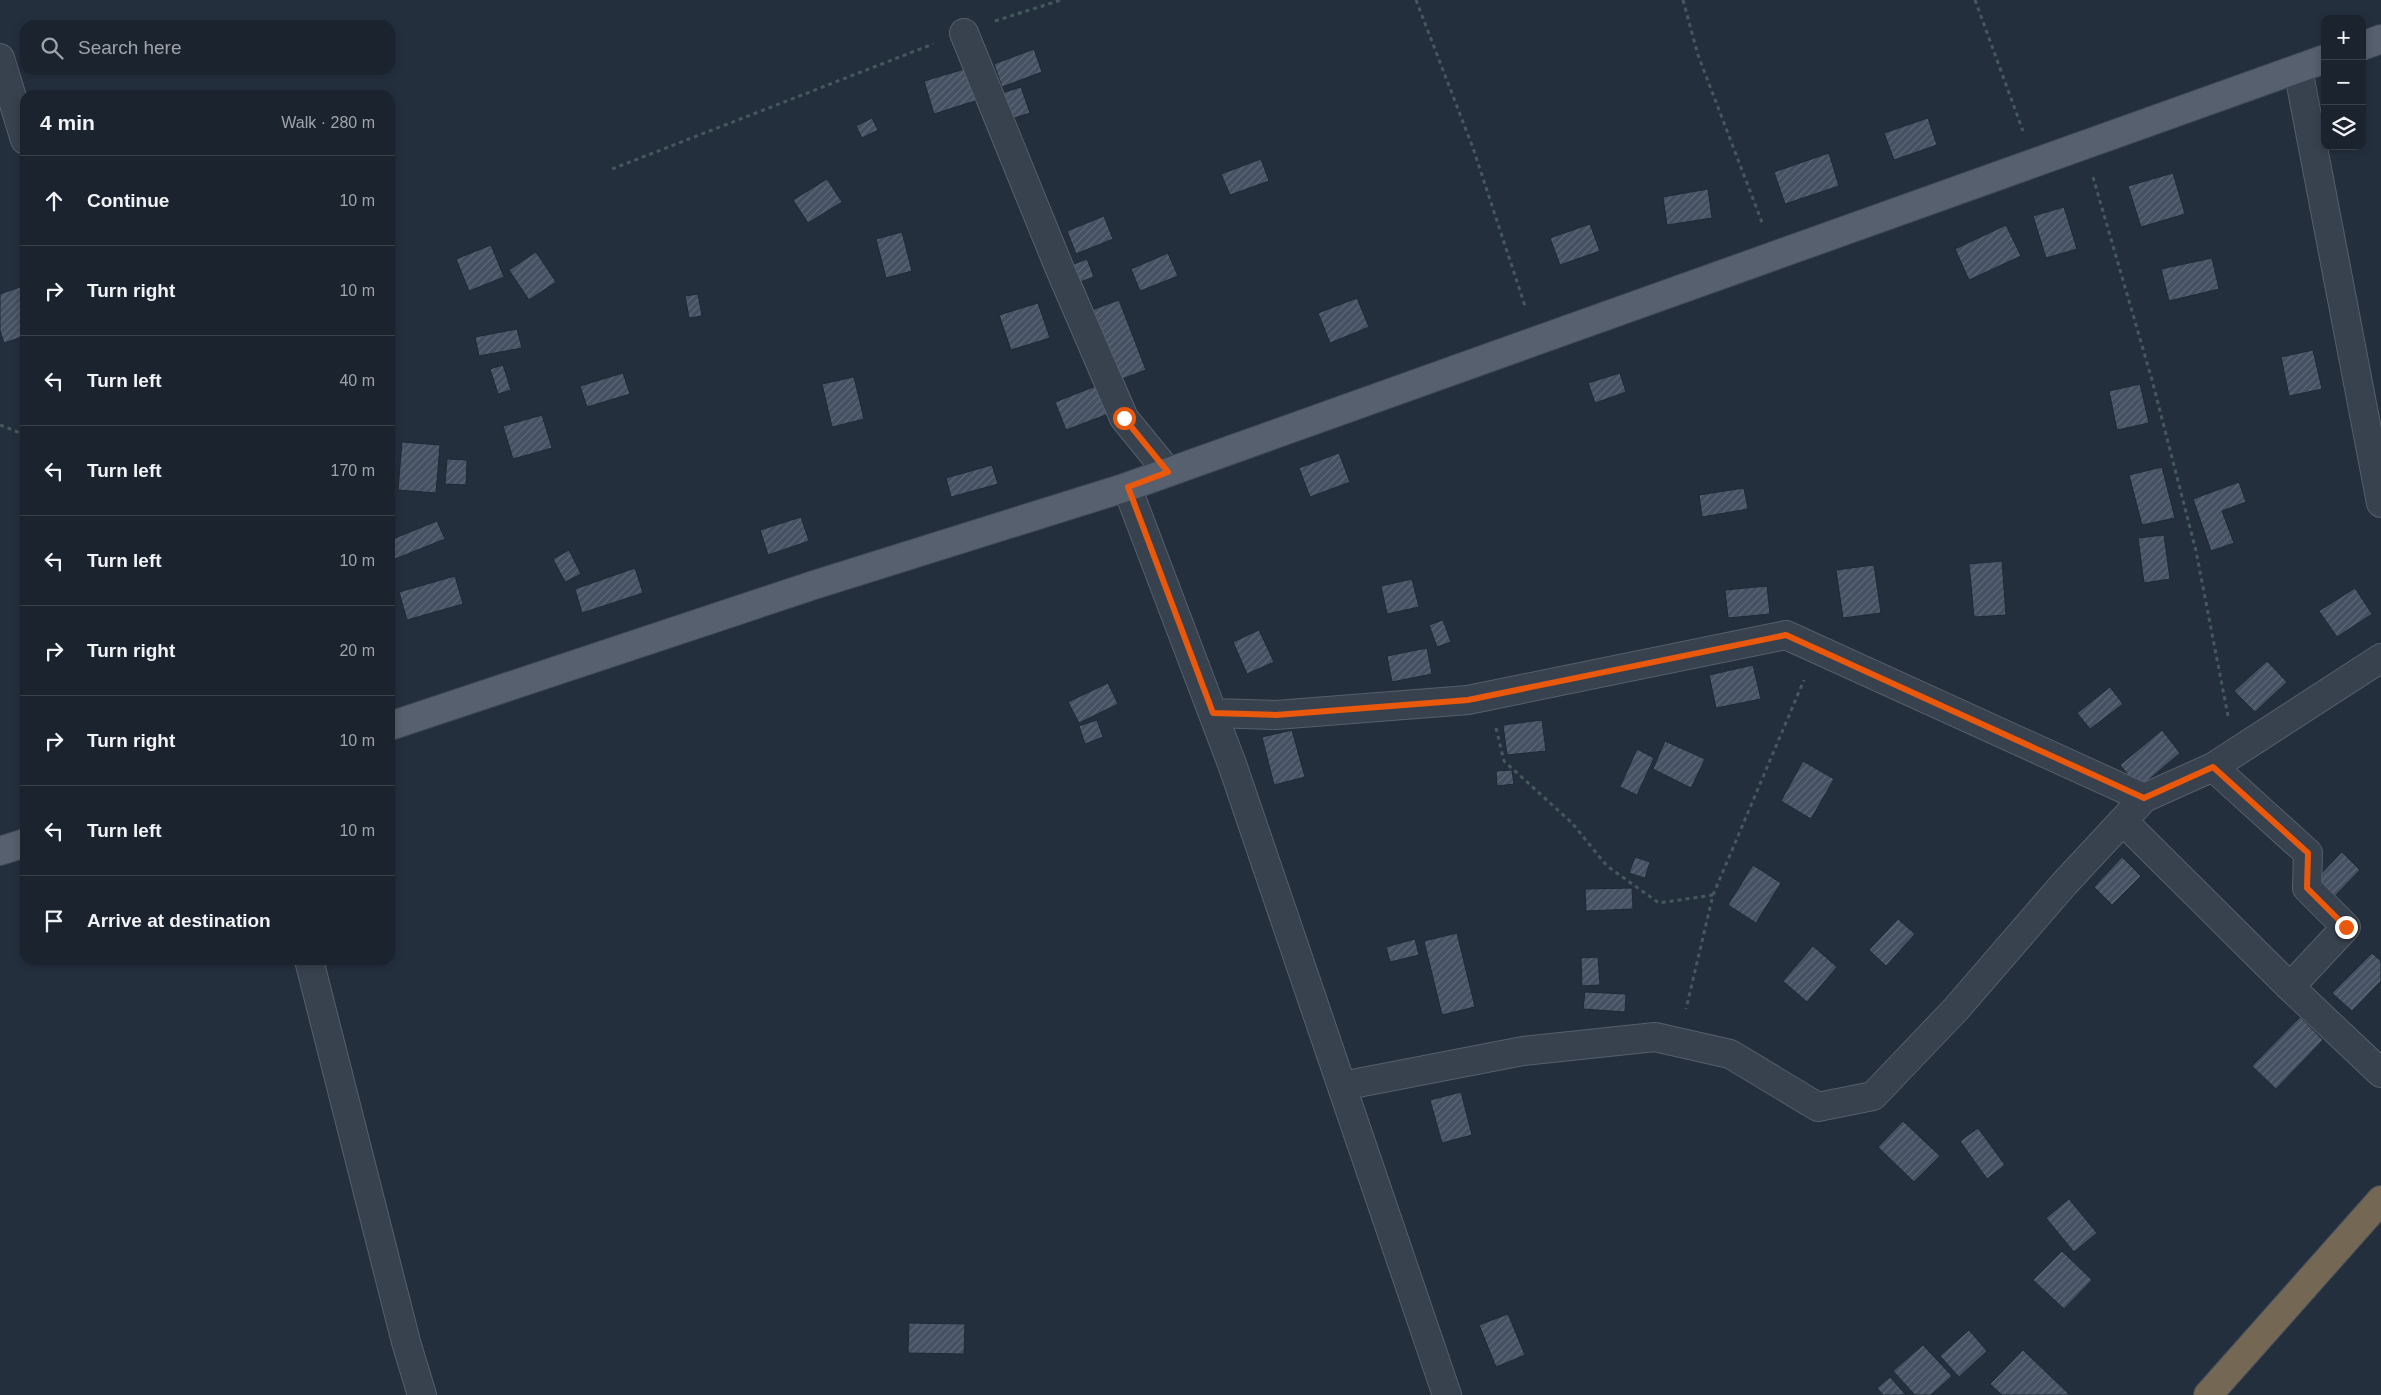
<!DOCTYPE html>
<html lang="en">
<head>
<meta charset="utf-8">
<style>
	body { margin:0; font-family:Arial,sans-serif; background:#242b36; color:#f1f3f6 }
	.controls { position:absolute; right:15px; top:15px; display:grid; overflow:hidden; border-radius:10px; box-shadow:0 2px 8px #0003 }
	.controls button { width:45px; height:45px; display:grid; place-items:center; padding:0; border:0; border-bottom:1px solid #39404a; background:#1b232e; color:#f1f3f6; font:25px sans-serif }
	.stop { position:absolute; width:15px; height:15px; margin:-11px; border:4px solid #ea580c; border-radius:50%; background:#fff }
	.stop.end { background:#ea580c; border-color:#fff; box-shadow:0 1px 5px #0008 }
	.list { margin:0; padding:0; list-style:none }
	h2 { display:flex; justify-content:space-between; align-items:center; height:65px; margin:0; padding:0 20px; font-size:21px }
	h2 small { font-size:16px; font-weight:400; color:#a0a4aa }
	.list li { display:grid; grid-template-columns:32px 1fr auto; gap:15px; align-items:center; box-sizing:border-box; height:90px; padding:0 20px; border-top:1px solid #39404a }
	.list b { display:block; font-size:19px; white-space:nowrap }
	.list em { font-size:16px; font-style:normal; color:#a0a4aa }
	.icon { flex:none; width:28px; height:28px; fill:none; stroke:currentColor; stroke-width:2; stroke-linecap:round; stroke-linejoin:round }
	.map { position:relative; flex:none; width:2381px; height:1395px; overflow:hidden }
	.search { position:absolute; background:#1b232e; box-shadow:0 2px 8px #0003; left:20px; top:20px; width:375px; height:55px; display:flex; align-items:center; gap:12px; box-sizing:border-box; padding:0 18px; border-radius:15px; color:#a0a4aa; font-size:19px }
	.panel { position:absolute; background:#1b232e; box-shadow:0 2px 8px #0003; left:20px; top:90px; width:375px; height:875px; border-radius:15px }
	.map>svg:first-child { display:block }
	.building { fill:url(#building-hatch); stroke:#1f2835 }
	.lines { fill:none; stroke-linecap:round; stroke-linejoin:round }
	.minor-casing { stroke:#565f6c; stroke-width:30 }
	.major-casing { stroke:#414a57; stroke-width:30 }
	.highway-casing { stroke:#434c59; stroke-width:30 }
	.path { stroke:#44595c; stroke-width:3; stroke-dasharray:4 4; stroke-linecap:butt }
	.minor { stroke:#38414e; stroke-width:28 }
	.major { stroke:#56606e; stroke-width:28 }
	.highway { stroke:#746855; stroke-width:28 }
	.route { stroke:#ea580c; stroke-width:6 }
</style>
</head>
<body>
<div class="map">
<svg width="2381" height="1395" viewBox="0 0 2381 1395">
	<defs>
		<pattern id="building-hatch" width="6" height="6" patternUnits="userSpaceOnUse" patternTransform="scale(1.25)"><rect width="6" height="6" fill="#455162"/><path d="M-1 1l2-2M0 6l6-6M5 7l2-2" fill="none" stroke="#5d6877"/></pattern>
	</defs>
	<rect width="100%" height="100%" fill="#242f3e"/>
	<path class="building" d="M1034,49l8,23 -40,15 -8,-23z
		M968,68l10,32 -44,14 -10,-33z
		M1021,87l9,26 -22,7 -9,-26z
		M872,118l6,12 -16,8 -6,-12z
		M1928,118l9,27 -43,15 -10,-27z
		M1829,153l10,33 -54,18 -11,-32z
		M1261,159l8,22 -39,14 -9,-21z
		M2173,173l12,41 -44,13 -13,-41z
		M827,179l15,23 -34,21 -15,-23z
		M1708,189l4,29 -45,7 -4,-28z
		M2064,207l13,42 -31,9 -13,-42z
		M1104,216l9,23 -37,15 -9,-23z
		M1590,224l10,27 -40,14 -10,-27z
		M2006,225l15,31 -52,24 -14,-31z
		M902,232l10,39 -26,7 -10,-39z
		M491,245l13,32 -35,14 -13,-32z
		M536,252l20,30 -27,18 -20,-30z
		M1168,253l10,23 -38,15 -9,-22z
		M2212,258l7,31 -50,12 -8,-32z
		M1087,259l7,18 -17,6 -6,-18z
		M23,286l2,50 -21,7 -4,-12v-37z
		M698,294l4,22 -13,2 -4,-22z
		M1357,298l12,29 -39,16 -12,-30z
		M1119,300l27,70 -30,11 -27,-70z
		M1038,303l12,35 -39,12 -12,-35z
		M517,329l5,19 -43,8 -4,-19z
		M2313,350l9,39 -33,7 -8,-39z
		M503,365l8,25 -13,4 -8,-25z
		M623,373l7,21 -43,13 -7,-21z
		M1620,373l6,19 -31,11 -7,-20z
		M854,377l10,42 -32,8 -10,-43z
		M1101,384l10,29 -45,17 -11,-28z
		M2140,384l9,39 -32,7 -8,-39z
		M542,415l10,33 -39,11 -10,-33z
		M402,442l38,3 -4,48 -38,-3z
		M1339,453l11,29 -40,15 -11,-29z
		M447,459l20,1 -1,25 -21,-1z
		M992,465l6,19 -47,13 -5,-19z
		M2162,467l13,51 -33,7 -13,-50z
		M2239,482l7,20 -24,9 12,32 -23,8 -18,-52z
		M1744,488l4,21 -46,8 -3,-22z
		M801,517l8,24 -41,14 -8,-25z
		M437,521l8,18 -50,20 -5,-19z
		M2164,535l6,44 -26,4 -6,-45z
		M569,550l12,24 -16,8 -12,-23z
		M2002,561l4,54 -32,2 -5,-53z
		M1874,565l7,48 -38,5 -7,-48z
		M635,568l8,25 -61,20 -7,-24z
		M455,576l8,28 -56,16 -8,-28z
		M1412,579l7,28 -32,7 -6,-28z
		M1767,586l3,28 -42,4 -3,-28z
		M2355,588l17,26 -35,23 -18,-26z
		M1443,620l8,22 -14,5 -8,-22z
		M1259,630l15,32 -27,12 -14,-32z
		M1427,648l5,26 -40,8 -5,-26z
		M2267,661l20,21 -32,30 -21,-21z
		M1753,665l8,34 -45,9 -7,-33z
		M1108,683l10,21 -39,19 -11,-21z
		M2110,687l13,17 -33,25 -13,-16z
		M1097,720l6,17 -18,7 -6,-18z
		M1542,720l4,31 -39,4 -4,-30z
		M1292,730l13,47 -31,8 -12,-48z
		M2162,730l18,23 -41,35 -19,-23z
		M1665,741l40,18 -14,29 -38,-19z
		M1637,749l17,9 -17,37 -17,-8z
		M1803,761l31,18 -23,40 -30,-18z
		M1512,770l2,14 -17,2 -1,-15z
		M2342,852l18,18 -28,29 -18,-18z
		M1635,857l15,5 -5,16 -16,-5z
		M2122,857l19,19 -29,29 -18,-18z
		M1753,865l28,18 -25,40 -28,-18z
		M1632,888l1,21 -47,2 -1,-22z
		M1898,919l17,15 -29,32 -17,-16z
		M1457,933l18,74 -33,8 -18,-74z
		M1415,939l4,16 -29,7 -4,-15z
		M1813,946l24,21 -30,35 -24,-21z
		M2372,953l9,8v20l-29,30 -20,-18z
		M1598,957l2,28 -18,1 -1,-28z
		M1585,992l41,2 -1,18 -42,-3z
		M2300,1017l23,23 -47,49 -24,-23z
		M1461,1092l11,43 -30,8 -12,-43z
		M1903,1121l37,35 -26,26 -36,-35z
		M1978,1128l27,37 -18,14 -27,-38z
		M2069,1199l28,34 -23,19 -28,-34z
		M2062,1251l30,29 -28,29 -31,-29z
		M1508,1314l17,41 -29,12 -17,-42z
		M909,1323l56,1 -1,30 -56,-1z
		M1969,1330l18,21 -28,26 -19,-21z
		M1923,1345l29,31 -21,19h-16l-22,-24z
		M2023,1350l47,45h-68l-12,-11z
		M1890,1377l16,18h-23l-6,-7z"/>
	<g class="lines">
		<g class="minor-casing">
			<path id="minor" d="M964,33l95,234 65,151 44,54
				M0,58l25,82
				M2298,69l83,434
				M1127,487l105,277 215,631
				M1213,713l63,2 192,-15 318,-65 358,163
				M2213,767l168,-109
				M2123,821l167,166 91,86
				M309,960l97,382 16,53
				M1342,1086l181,-35 132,-14 75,17 88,53 55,-11 83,-87 108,-125 80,-86 69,-31 95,86 -1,35 39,39 -56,60"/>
		</g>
		<g class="major-casing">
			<path id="major" d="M2362,46l19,-7
				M390,726l424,-141 313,-98 1198,-428
				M0,851l25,-8"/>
		</g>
		<g class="highway-casing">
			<path id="highway" d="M2208,1395l173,-195"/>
		</g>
		<path class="path" d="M1416,0l57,148 53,161
			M1683,0l15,55 65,170
			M1975,0l48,131
			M995,21l66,-21
			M612,169l321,-125
			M2093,177l59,203 44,171 32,165
			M0,425l25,10
			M1496,728l8,33 68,62 35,43 52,37 54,-8 -27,114
			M1713,895l91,-215"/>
		<use href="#minor" class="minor"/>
		<use href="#major" class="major"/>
		<use href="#highway" class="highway"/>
	</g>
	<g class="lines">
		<path class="route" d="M1124,418l44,54 -40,15 85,226 63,2 192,-15 318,-65 358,163 69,-31 95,86 -1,35 39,39"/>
	</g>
</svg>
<div class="controls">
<button>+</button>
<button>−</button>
<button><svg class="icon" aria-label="layers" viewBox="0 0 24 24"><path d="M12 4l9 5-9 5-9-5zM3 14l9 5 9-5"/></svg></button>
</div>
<div class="stop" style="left:1124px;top:418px"></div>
<div class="stop end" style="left:2346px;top:927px"></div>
<div class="search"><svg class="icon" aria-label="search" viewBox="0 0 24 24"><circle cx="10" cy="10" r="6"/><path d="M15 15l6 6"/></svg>Search here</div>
<section class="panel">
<h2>4 min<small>Walk · 280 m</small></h2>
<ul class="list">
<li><svg class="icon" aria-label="ahead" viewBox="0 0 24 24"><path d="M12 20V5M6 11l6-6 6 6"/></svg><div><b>Continue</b></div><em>10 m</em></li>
<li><svg class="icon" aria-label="right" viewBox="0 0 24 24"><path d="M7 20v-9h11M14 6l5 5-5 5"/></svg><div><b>Turn right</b></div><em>10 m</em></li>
<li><svg class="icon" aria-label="left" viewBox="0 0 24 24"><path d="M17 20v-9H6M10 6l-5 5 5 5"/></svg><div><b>Turn left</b></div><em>40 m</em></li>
<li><svg class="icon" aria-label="left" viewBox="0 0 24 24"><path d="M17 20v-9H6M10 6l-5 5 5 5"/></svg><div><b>Turn left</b></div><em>170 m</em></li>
<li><svg class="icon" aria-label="left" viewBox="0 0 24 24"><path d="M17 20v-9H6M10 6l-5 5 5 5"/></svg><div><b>Turn left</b></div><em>10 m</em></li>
<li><svg class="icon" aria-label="right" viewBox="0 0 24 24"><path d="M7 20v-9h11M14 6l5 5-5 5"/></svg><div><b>Turn right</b></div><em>20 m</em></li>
<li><svg class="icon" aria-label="right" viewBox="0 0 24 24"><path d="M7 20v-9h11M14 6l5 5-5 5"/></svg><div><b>Turn right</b></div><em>10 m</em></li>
<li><svg class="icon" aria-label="left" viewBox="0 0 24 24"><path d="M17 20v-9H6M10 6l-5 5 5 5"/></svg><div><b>Turn left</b></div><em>10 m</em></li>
<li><svg class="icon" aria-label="arrive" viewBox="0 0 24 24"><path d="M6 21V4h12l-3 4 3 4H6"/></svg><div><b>Arrive at destination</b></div></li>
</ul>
</section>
</div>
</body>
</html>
